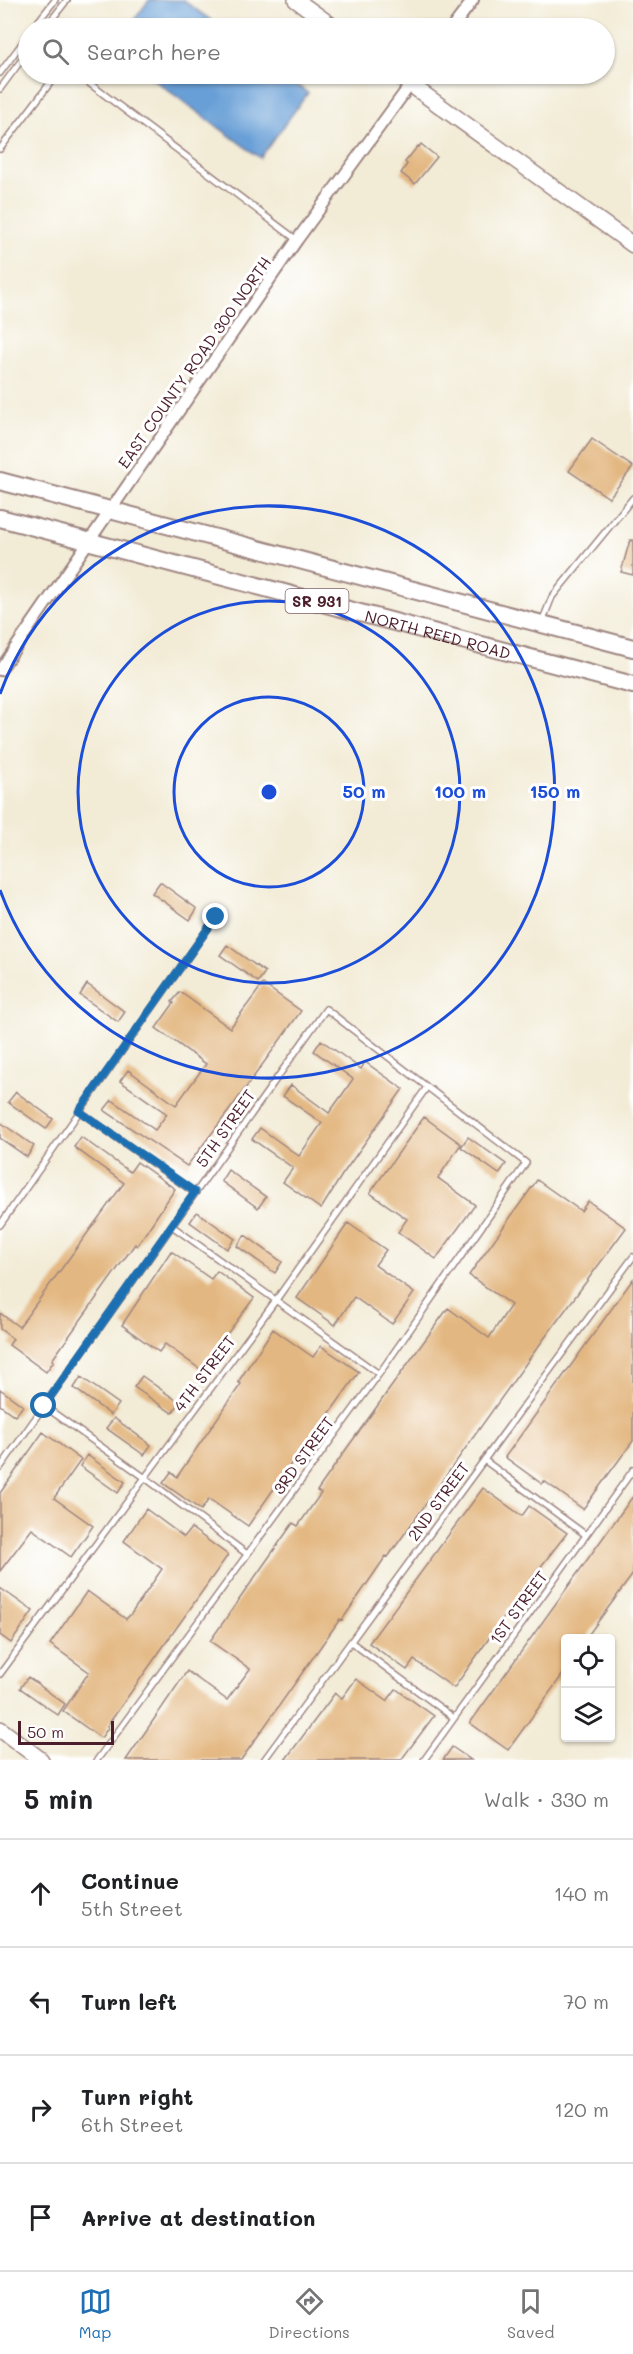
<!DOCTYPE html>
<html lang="en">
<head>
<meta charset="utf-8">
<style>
	body { margin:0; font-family:Mali,sans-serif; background:#f6f6f6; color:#202124 }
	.controls { position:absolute; right:18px; bottom:18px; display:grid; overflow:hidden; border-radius:6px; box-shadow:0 2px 4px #0004 }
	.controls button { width:54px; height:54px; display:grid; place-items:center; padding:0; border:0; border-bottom:2px solid #e0e0e0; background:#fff; color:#202124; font:30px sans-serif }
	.scale { position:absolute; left:18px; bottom:15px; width:96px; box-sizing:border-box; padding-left:6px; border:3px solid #4a1f2b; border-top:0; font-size:16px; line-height:21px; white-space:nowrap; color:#4a1f2b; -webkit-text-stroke:4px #fff; paint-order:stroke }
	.stop { position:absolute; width:18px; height:18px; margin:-14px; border:4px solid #1f6fb2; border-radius:50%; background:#fff }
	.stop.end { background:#1f6fb2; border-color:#fff; box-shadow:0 2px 6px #0008 }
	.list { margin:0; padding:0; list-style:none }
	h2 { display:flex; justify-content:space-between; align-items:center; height:78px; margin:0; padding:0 24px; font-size:26px }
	h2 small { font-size:20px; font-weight:400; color:#757577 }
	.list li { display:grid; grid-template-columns:39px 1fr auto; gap:18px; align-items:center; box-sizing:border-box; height:108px; padding:0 24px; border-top:2px solid #e0e0e0 }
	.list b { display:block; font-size:22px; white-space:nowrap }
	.list p { margin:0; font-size:20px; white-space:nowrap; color:#757577 }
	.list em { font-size:20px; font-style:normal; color:#757577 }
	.icon { flex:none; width:33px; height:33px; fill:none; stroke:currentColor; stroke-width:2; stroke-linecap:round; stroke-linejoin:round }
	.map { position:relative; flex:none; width:633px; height:1760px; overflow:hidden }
	.search { position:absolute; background:#fff; box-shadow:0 2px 4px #0004; left:18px; right:18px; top:18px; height:66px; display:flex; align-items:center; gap:15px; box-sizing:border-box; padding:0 21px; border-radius:33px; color:#757577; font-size:22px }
	.sheet { height:510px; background:#fff }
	nav { display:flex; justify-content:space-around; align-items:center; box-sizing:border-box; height:84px; border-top:2px solid #e0e0e0; background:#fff; font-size:16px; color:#757577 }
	nav a { display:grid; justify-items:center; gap:3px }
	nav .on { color:#1f6fb2 }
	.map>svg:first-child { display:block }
	.water { fill:#689fd6; stroke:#595f80; stroke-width:1.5 }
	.building { fill:#e3b781 }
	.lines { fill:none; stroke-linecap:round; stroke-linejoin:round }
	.lane-casing { stroke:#9e8580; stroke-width:8 }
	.street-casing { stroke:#9e8580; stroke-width:14 }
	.secondary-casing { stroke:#9e8580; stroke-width:18 }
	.primary-casing { stroke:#9e8580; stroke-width:20 }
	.lane { stroke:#fff; stroke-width:5 }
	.street { stroke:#fff; stroke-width:10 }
	.secondary { stroke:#fff; stroke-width:15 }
	.primary { stroke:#fff; stroke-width:16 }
	.route { stroke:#1f6fb2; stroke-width:8 }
	.ring { fill:none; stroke:#1d4ed8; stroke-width:3 }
	.labels { text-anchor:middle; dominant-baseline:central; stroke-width:6; stroke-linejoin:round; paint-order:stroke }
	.shield { fill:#fff; stroke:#80626b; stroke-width:1.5 }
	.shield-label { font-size:15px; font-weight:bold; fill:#4a1f2b }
	.street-label { font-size:16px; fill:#4a1f2b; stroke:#fff }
	.centre { fill:#1d4ed8; stroke:#fff; stroke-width:3 }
	.ring-label { font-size:18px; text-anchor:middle; font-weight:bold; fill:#1d4ed8; stroke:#fff; stroke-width:6; stroke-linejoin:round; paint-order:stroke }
</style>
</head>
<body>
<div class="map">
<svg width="633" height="1760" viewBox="0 0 633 1760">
	<rect width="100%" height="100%" fill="#fff"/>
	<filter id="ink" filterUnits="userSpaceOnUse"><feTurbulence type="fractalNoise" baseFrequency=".0167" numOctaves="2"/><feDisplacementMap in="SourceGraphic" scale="12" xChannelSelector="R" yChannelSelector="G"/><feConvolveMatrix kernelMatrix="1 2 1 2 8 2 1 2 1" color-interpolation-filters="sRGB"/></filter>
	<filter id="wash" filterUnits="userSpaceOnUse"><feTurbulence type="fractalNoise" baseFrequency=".008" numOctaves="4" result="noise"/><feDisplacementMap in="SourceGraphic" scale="24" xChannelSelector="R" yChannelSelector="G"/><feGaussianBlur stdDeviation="1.35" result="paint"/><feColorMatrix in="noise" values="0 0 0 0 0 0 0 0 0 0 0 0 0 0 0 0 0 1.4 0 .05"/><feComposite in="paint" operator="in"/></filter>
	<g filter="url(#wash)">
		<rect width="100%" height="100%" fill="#f2ebd5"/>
		<path class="water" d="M149,0h34l39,28h-94z
			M146,74h136l26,19 -48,65z"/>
		<g id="blocks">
			<path class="building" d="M421,144l16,13 -22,27 -14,-11 6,-9 -2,-2 13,-16 1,1z
				M592,439l41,28 -24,31 -40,-27z
				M630,540h3v35l-12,-3z
				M160,882l37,27 -7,11 -38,-27z
				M227,945l38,27 -7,10 -38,-27z
				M87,984l38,28 -7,10 -38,-27z
				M263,984l38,27 -67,93 -47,62 -83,-56 8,-10 43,30 12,-16 -47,-33 8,-11 48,35 30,-41 -50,-36 18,-25 -2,-1 8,-10 50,36z
				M321,1040l40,29 4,-7 38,27 -61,86 -21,34 -38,-27 10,-14 -41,-29 8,-11 39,28 23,-33 -39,-27 8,-11 38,28 13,-18 11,-16 -39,-28z
				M16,1092l37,27 -7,10 -38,-27z
				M424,1117l37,27 -23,34 37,27 -39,54 -38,-27 9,-13 -37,-26z
				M0,1122l34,24 -7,11 -27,-19z
				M81,1137l49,35 7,-10 38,27 -38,57 -2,-2 -83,116 2,1 -8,11 -37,-27 4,-6 -13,-10v-16l19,14 105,-144 -50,-36z
				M468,1137l38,27 -7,10 -38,-27z
				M228,1170l38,27 -8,11 -37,-27z
				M537,1180l44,31 7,-10 38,27 -94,127 -144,202 -2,-1 -44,64 -2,-1 -99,141h-115l61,-89 40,29 17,-23 6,-8 -40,-28 83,-118 5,3 23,-33 -4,-2 30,-43 101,-140 41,30 22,-33 -42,-30z
				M197,1212l38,27 -8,10 -37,-27z
				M348,1223l38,27 -11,15 39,28 -22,31 -38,-27 -19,28 -38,-27z
				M245,1235l37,27 -7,11 -38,-27z
				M171,1251l40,28 6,-8 37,27 -30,40 2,1 -22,33 -39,-28 -6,8 -37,-27z
				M633,1279v162l-50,68 -39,-28 -2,3 -37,-27z
				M273,1329l40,28 8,-11 38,26 -50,70 -16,19 -45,65 -39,-27 -8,11 -38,-27 8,-11 6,5 64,-93 -3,-2z
				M142,1376l38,27 -8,10 -38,-26z
				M81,1377l38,27 -8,11 -37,-27z
				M0,1389l23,17 -8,10 -15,-11z
				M114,1418l37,27 -7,10 -38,-27z
				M43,1432l38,28 -27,38 39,28 -22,31 -39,-28 -32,42v-78z
				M87,1455l38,27 -7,11 -38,-27z
				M483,1488l39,28 7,-10 38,27 -39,50 -74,105 -40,-28 -7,10 -38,-27z
				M633,1496v78l-47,64h-20v32l-58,80 -38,-27z
				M146,1509l38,28 7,-9 37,27 -121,171 1,2 -7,10 -38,-27 26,-39 -39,-28 37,-53 39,28 5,-5 31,-45 -38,-28z
				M0,1588l33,23 -22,32 -11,-8z
				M28,1677l37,27 -7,11 -38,-27z
				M356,1679l31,22 9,-12 38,27 -33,44h-116l50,-67 7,5z
				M452,1747l19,13h-28z"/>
		</g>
	</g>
	<g filter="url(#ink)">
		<use href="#blocks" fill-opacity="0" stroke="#9e8580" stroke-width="1.5"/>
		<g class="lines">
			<g class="lane-casing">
				<path id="lane" d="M33,28l22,-28
					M45,28l22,-28
					M0,73l28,-38
					M77,74l220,166
					M0,89l28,-38
					M0,149l57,-75
					M542,622l10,-25 81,-99
					M79,1111l116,82
					M0,1225l216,-308
					M172,1226l207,148
					M44,1406l100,71 103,77
					M484,1460l102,75
					M0,1468l326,-459 200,154 -147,211 -282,386
					M351,1642l103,76
					M0,1674l276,-374 151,-213
					M264,1760l369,-503
					M424,1760l209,-290"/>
			</g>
			<g class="street-casing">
				<path id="street" d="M452,28l21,-28
					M0,670l297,-430 121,-166"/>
			</g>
			<g class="secondary-casing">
				<path id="secondary" d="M296,0l39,28
					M396,74l237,171
					M0,1729l41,31"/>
			</g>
			<g class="primary-casing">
				<g id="primary">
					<path d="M0,481l633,167"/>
					<path id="s1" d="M0,518l633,167"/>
				</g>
			</g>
			<use href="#lane" class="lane"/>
			<use href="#street" class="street"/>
			<use href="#secondary" class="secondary"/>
			<use href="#primary" class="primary"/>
		</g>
	</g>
	<g class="lines" filter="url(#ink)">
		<path class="route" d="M44,1406l151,-214 -116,-81 137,-194"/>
	</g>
	<g class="ring">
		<circle cx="269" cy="792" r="95"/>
		<circle cx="269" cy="792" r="191"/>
		<path d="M0 694A286 286 0 1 1 0 890"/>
	</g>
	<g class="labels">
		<rect class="shield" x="285.5" y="589" width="63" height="24" rx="4.5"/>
		<g class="shield-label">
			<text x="317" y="601">SR 931</text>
		</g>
		<g class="street-label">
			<text transform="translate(194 362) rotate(-55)">EAST COUNTY ROAD 300 NORTH</text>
			<text stroke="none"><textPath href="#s1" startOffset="453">NORTH REED ROAD</textPath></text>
			<text transform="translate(225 1128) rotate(-55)">5TH STREET</text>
			<text transform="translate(204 1373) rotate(-53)">4TH STREET</text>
			<text transform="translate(303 1455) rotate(-54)">3RD STREET</text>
			<text transform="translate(438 1501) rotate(-54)">2ND STREET</text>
			<text transform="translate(518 1607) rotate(-54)">1ST STREET</text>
		</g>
	</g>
	<circle cx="269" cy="792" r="9" class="centre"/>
	<g class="ring-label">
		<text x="364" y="798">50 m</text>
		<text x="460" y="798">100 m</text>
		<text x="555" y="798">150 m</text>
	</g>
</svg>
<div class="controls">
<button><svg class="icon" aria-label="locate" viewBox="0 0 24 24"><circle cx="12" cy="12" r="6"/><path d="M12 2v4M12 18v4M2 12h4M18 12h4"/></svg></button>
<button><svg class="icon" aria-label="layers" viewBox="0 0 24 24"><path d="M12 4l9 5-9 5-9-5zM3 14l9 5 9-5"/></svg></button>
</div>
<div class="scale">50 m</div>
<div class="stop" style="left:44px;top:1406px"></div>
<div class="stop end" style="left:216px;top:917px"></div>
<div class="search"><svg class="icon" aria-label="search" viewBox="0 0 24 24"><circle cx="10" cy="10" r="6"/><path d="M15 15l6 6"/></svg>Search here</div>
</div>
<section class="sheet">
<h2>5 min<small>Walk · 330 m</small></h2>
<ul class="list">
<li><svg class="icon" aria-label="ahead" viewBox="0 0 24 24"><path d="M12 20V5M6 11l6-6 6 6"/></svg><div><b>Continue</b><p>5th Street</p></div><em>140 m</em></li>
<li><svg class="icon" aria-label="left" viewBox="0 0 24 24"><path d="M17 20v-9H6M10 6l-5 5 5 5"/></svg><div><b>Turn left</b></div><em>70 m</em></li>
<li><svg class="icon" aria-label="right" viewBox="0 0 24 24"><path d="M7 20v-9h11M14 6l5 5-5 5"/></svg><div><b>Turn right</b><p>6th Street</p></div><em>120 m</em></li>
<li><svg class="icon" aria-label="arrive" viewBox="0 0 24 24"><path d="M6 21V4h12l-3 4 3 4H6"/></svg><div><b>Arrive at destination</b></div></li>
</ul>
</section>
<nav>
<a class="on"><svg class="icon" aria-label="map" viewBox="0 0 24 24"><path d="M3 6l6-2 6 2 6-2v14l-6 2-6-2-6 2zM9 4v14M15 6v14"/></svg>Map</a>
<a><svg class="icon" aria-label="directions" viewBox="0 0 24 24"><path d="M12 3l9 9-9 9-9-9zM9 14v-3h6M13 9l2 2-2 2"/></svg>Directions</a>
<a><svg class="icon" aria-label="saved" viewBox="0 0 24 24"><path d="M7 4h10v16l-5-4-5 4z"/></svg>Saved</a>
</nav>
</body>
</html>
